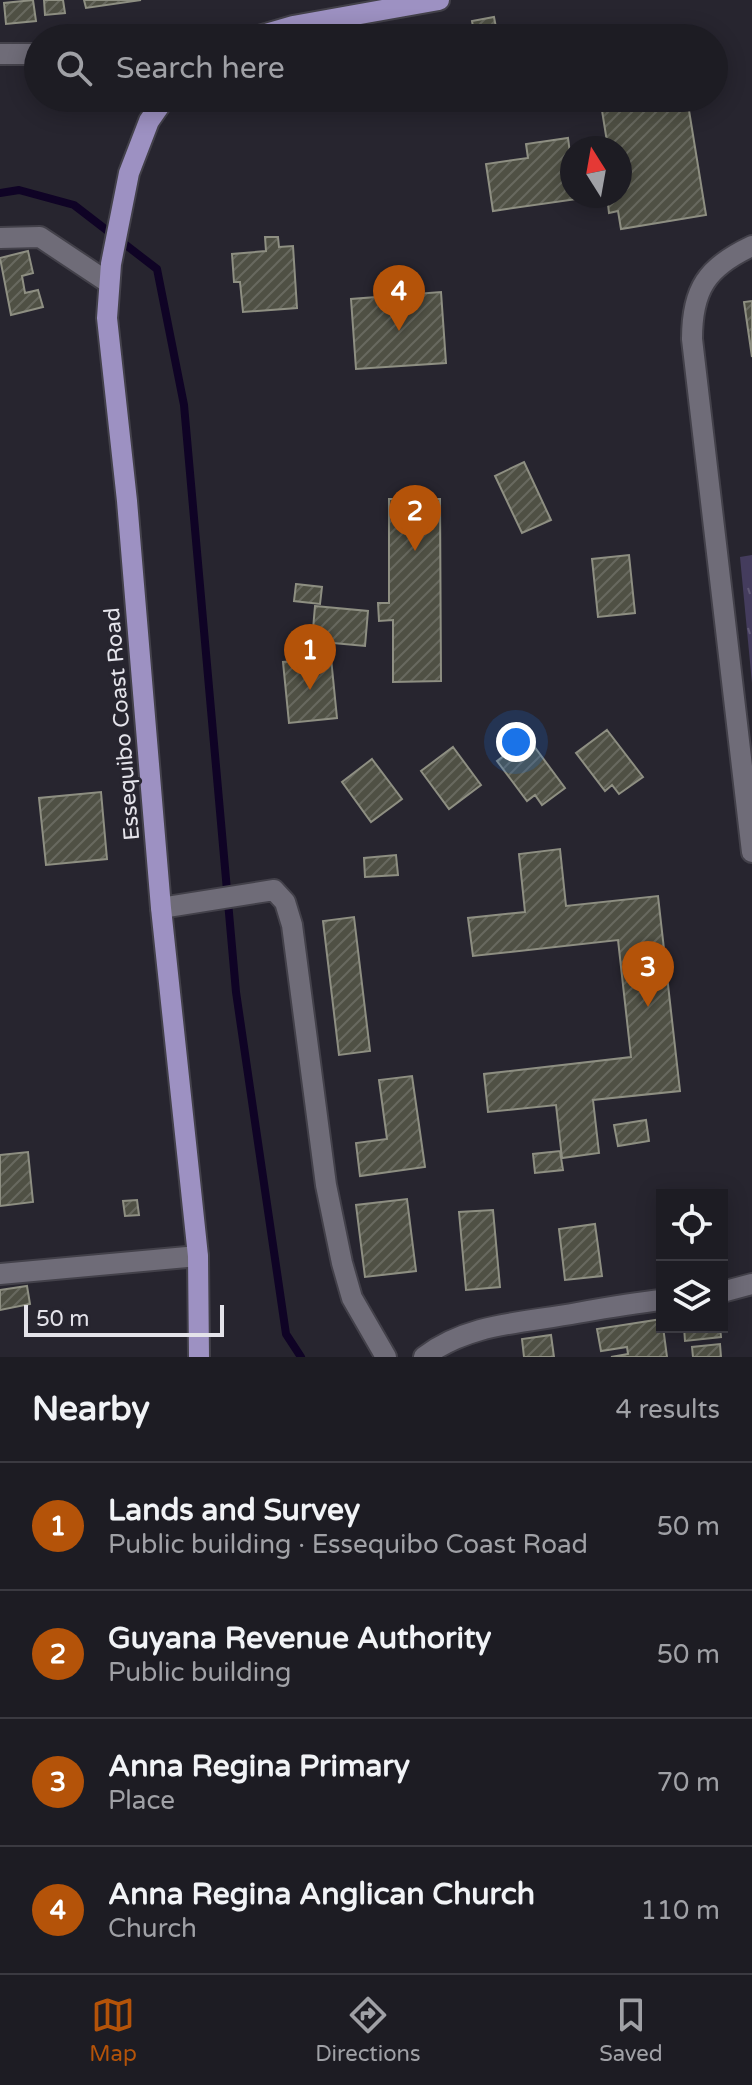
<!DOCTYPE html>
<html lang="en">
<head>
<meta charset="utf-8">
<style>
	body { margin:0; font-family:"Varela Round",sans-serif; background:#2a2930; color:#f1f3f6 }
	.controls { position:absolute; right:24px; bottom:24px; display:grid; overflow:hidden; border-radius:0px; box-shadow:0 4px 20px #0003 }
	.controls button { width:72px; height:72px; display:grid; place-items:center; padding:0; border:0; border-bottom:2px solid #3b3a41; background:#1d1c23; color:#f1f3f6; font:40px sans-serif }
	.compass { position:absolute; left:560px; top:136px; width:72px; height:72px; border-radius:50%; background:#1d1c23; box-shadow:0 4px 20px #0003; rotate:349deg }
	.scale { position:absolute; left:24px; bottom:20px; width:200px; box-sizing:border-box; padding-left:8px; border:4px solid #e4e3ea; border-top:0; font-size:22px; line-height:28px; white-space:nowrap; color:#e4e3ea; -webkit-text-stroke:6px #27252f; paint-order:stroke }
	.you { position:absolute; left:516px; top:742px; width:28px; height:28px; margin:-20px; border:6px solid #fff; border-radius:50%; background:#1a73e8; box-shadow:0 0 0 12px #1a73e833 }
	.badge { display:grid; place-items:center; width:52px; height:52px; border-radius:50%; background:#b45309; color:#fff; font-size:26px; font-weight:700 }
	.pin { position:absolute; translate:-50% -66px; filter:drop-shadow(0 2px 4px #0008) }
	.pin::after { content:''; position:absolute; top:42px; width:28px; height:24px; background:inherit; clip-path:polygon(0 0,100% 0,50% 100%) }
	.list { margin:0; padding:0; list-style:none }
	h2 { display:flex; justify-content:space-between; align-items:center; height:104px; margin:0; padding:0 32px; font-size:34px }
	h2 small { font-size:26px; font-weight:400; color:#a0a1a6 }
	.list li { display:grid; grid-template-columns:52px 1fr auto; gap:24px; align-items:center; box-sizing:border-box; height:128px; padding:0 32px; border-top:2px solid #3b3a41 }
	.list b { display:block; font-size:30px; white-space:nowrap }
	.list p { margin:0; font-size:26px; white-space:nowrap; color:#a0a1a6 }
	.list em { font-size:26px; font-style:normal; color:#a0a1a6 }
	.icon { flex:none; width:44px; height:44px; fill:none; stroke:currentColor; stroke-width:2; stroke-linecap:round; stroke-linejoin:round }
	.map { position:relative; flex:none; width:752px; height:1357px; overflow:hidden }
	.search { position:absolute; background:#1d1c23; box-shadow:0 4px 20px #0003; left:24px; right:24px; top:24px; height:88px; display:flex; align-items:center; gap:20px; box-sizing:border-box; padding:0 28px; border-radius:44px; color:#a0a1a6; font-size:30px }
	.sheet { height:616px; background:#1d1c23 }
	nav { display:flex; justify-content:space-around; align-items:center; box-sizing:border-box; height:112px; border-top:2px solid #3b3a41; background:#1d1c23; font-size:22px; color:#a0a1a6 }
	nav a { display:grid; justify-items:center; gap:4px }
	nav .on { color:#b45309 }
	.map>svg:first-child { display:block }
	.park { fill:url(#park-tufts) }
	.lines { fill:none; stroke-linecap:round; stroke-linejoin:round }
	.stream { stroke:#0f0325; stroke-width:8 }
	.building { fill:url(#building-hatch); stroke:#8e8f82; stroke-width:2 }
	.minor-casing { stroke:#43414a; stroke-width:24 }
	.major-casing { stroke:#43414a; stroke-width:24 }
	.minor { stroke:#6f6c78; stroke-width:20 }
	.major { stroke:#9d91c2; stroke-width:20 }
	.labels { text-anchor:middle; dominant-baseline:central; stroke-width:6; stroke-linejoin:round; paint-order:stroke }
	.street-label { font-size:22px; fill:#e4e3ea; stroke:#27252f }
</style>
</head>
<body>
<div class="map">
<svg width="752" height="1357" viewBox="0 0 752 1357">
	<defs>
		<pattern id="park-tufts" width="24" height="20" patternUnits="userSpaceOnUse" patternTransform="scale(2)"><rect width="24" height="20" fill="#443c5d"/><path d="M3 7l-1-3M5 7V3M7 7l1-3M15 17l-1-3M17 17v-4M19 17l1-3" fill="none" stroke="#5f5874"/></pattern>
		<pattern id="building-hatch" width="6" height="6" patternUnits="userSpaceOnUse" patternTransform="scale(2)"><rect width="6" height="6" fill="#4f5044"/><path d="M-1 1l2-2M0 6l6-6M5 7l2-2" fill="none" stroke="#68695f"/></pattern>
	</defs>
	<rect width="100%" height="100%" fill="#27252f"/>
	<path class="park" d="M752,555v128l-12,-126z"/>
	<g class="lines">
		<path class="stream" d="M0,193l19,-3 55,15 83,64 27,136 52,587 50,342 15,23"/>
	</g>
	<path class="building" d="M33,0l3,21 -30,3 -2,-21z
		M44,0h19l2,13 -20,2z
		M84,0h57l-55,8z
		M494,17l4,21h-23l-3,-17z
		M600,98h87l19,117 -85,14 -3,-18 -9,2 -2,-17h13v-48h-12z
		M568,138l4,30v28h4l1,3 -84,12 -7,-47 42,-6 -2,-14z
		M265,237h13l1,10 14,-1 4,62 -54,4 -3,-30h-6l-2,-28 34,-3z
		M28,251l5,22 -11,3 3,17 13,-3 5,17 -32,8 -11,-57z
		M441,292l5,71 -90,6 -5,-70z
		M752,301v56l-8,-55z
		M524,462l27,58 -29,13 -27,-57z
		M389,499h51l1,182 -48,1v-62l-14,1 -1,-18h11z
		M629,555l6,58 -37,4 -6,-58z
		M296,584l26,3 -2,17 -26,-3z
		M315,606l53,5 -3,35 -53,-5z
		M331,658l6,60 -48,5 -6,-61z
		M607,730l36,47 -24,17 -7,-9 -7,6 -29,-38z
		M528,738l37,50 -23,17 -7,-10 -8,6 -30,-40z
		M453,747l28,38 -32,24 -28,-38z
		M372,759l30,40 -31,23 -29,-40z
		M101,792l6,67 -61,6 -7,-67z
		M560,849l6,57 92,-10 22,195 -87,9 6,53 -37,5 -6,-53 -68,7 -4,-38 147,-17 -13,-117 -145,16 -5,-38 57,-6 -6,-58z
		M396,855l2,20 -33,2 -1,-19z
		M354,917l16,134 -31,4 -16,-134z
		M412,1076l13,91 -65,9 -4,-33 31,-4 -8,-59z
		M646,1120l3,21 -31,5 -4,-21z
		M560,1151l3,19 -28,3 -2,-19z
		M28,1152l5,50 -33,4v-51z
		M407,1199l9,72 -51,6 -9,-72z
		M137,1200l2,15 -14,1 -2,-15z
		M493,1210l7,77 -34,3 -7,-78z
		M595,1224l7,52 -37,4 -6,-51z
		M27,1286l3,18 -30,6v-20z
		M662,1319l5,38h-56l17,-3 -1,-7 -26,4 -4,-22z
		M684,1327h36l1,10 -36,4z
		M551,1335l3,22h-30l-2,-18z
		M720,1344l1,13h-28l-1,-10z"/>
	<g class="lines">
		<g class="minor-casing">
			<path id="minor" d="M0,54h38
				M0,238l40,-1 69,46
				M752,246c-45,21 -60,43 -60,93l60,513
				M161,908l113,-18 11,12 7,23 34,260 16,78 10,35 34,59
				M0,1274l198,-18
				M722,1292l30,-8
				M424,1357c44,-34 100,-34 153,-44 28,-5 56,-10 85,-13"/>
		</g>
		<g class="major-casing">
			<path id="major" d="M252,38l41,-12 146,-26
				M165,98l-16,23 -20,52 -18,91 -4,54 20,183 34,407 37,348 1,101"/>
		</g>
		<use href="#minor" class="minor"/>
		<use href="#major" class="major"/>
	</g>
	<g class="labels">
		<g class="street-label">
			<text transform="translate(122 724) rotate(-95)">Essequibo Coast Road</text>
		</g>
	</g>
</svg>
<div class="controls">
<button><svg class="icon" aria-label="locate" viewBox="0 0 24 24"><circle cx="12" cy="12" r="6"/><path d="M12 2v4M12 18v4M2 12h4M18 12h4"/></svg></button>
<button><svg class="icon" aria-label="layers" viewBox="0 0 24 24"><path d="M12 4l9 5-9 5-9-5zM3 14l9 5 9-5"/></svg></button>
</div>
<svg class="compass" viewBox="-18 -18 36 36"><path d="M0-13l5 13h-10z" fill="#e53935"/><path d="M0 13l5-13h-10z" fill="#a0a1a6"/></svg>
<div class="scale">50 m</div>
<div class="you"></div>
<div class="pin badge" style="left:310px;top:690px">1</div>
<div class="pin badge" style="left:415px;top:551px">2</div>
<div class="pin badge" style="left:648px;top:1007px">3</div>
<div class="pin badge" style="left:399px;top:331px">4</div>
<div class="search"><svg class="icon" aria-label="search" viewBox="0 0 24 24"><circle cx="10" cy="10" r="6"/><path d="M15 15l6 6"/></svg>Search here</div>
</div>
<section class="sheet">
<h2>Nearby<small>4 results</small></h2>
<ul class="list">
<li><span class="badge">1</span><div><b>Lands and Survey</b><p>Public building · Essequibo Coast Road</p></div><em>50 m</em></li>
<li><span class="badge">2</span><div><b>Guyana Revenue Authority</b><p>Public building</p></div><em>50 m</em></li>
<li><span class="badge">3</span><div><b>Anna Regina Primary</b><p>Place</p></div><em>70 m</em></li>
<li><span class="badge">4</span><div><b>Anna Regina Anglican Church</b><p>Church</p></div><em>110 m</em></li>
</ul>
</section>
<nav>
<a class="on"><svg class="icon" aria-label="map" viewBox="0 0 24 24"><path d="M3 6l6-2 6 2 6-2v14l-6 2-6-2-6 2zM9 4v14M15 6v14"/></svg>Map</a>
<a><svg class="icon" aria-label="directions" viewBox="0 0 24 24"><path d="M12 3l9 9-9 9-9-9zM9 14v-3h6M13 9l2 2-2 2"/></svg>Directions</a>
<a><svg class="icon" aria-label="saved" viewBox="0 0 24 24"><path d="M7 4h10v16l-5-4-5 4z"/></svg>Saved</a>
</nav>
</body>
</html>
